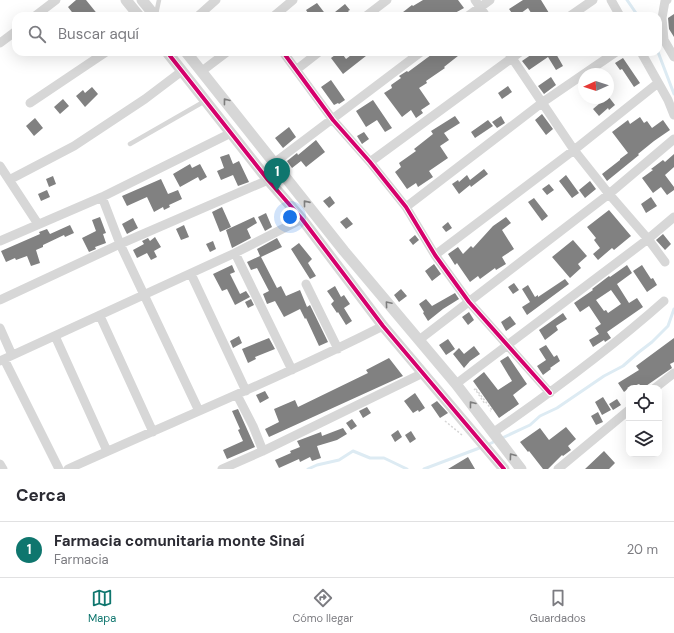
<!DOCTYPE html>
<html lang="es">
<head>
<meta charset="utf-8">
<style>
	body { margin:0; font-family:"DM Sans",sans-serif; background:#f2f2f3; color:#2b2b33 }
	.controls { position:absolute; right:12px; bottom:12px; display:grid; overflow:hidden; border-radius:8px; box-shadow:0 4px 16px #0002 }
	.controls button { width:36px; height:36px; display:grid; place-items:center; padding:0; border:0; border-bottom:1px solid #e1e1e2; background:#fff; color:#2b2b33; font:20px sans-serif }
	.compass { position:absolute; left:578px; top:68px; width:36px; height:36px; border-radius:50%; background:#fff; box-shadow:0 4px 16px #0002; rotate:267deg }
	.you { position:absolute; left:290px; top:217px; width:14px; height:14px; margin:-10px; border:3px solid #fff; border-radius:50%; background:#1a73e8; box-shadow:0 0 0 6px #1a73e833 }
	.badge { display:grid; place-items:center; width:26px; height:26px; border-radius:50%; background:#0f766e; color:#fff; font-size:13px; font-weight:700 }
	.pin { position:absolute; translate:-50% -33px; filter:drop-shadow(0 1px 2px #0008) }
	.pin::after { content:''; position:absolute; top:21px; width:14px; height:12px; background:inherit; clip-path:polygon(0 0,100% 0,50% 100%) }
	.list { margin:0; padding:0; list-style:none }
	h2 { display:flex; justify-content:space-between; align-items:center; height:52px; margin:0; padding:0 16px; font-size:17px }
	h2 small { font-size:13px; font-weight:400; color:#7c7c81 }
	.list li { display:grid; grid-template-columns:26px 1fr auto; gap:12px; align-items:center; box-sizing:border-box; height:56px; padding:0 16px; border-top:1px solid #e1e1e2 }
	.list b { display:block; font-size:15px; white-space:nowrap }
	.list p { margin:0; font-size:13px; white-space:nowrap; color:#7c7c81 }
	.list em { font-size:13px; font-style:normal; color:#7c7c81 }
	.icon { flex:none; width:22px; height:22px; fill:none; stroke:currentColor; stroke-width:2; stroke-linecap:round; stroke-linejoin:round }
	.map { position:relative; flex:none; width:674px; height:469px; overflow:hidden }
	.search { position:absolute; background:#fff; box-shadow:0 4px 16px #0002; left:12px; right:12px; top:12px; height:44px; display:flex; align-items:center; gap:10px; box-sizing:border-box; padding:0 14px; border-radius:12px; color:#7c7c81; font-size:15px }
	.sheet { height:108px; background:#fff }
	nav { display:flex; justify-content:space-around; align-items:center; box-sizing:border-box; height:56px; border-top:1px solid #e1e1e2; background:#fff; font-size:11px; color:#7c7c81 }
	nav a { display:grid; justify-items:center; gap:2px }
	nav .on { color:#0f766e }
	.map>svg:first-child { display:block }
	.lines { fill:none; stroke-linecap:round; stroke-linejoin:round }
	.stream { stroke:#ddebf3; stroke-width:3 }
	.building { fill:#818181; fill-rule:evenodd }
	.path { stroke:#d6d6d6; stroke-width:1.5; stroke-dasharray:2 2; stroke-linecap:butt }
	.service { stroke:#d7d7d7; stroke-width:4.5 }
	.minor { stroke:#d7d7d7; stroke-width:9 }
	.tertiary { stroke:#d7d7d7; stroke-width:11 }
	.cycleway-casing { stroke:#fff; stroke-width:6 }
	.cycleway { stroke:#d6006c; stroke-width:4 }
	.oneway { stroke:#7d7d7d }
</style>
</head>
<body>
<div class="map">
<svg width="674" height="469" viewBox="0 0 674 469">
	<rect width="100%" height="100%" fill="#fff"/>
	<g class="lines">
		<path class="stream" d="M627,0l11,16
			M658,52l16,42
			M487,445l43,-20 10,-9 17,-8 47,-32 19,-10 16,-14 13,-10 16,-16 6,-17
			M308,469l9,-4 22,-5 14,-9 17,7h14l23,11
			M424,469l58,-22"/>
	</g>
	<path class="building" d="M76,0h10l13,16h-24l-7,-9z
		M423,0h35l6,8 -9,5 2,3h-59l14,-11 1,1z
		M523,0h18l8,13 -4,3h-12l-5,-8 -11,8h-3l-5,-7z
		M317,3l10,13h-17l-4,-6z
		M345,4l5,6 -2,1 4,5h-22z
		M674,14v23l-5,-8 -1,-11z
		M339,52h2l5,7 9,-7h16l-28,22 -12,-16z
		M435,52h28l-19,15 1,1 -19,13 1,2 -8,5 11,16 -9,6 2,3 -7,5 -5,-8 -9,7 -18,-24 8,-5 -1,-3 10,-7 -2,-2 8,-5 1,1z
		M535,52h20l8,14 -7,4 -8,-13 -19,13 -7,-9z
		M623,58l17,25 -6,4 -12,-18 -2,1 -5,-7z
		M551,77l5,8 -12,9 -6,-8z
		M331,80l14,20 -6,4 -1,-1 -4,2 -13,-18z
		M508,86l4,6 -10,7 -4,-6z
		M92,87l6,7 -13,13 -9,-11 7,-6 2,3z
		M608,96l7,9 -6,5 -1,-2 -9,8 -6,-7 13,-11h2z
		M63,99l6,7 -9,8 -6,-7z
		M373,100l19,28 -7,4 -8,-12 -11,7 -10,-16z
		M542,114l11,15 -7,6 -11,-15z
		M455,116l5,7 -16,10 5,7 -9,6 8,12 -19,13 4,6 -15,10 -2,-4 -9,6 -12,-17 6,-5 -2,-4 17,-12 -2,-2 19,-15 -2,-3z
		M501,116l4,7 -8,5 -5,-6z
		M640,117l4,6 3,-2 5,7 11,-8 7,10 -16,11 -16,13 1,1 -32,26 -5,-7 18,-14v-1l8,-6 -16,-21 16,-12 2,4z
		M35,118l8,10 -9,8 -8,-10z
		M488,120l5,6 -18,12 -4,-6z
		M289,127l7,10 -13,11 -8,-10z
		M364,132l5,7 -7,5 -5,-8z
		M316,140l9,12 -19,15 -5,-6 -9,7 -5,-7 10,-8 1,2z
		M229,154l4,10 6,-3 10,21 -11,4 -5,-11 -12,5 -4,-9 7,-3 -4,-11z
		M674,154v13l-9,8 9,12v3l-7,5 -6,-8 -8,6 -11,-15 11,-8 -2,-1 12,-9 2,2z
		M190,164l2,4 8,-4 7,13 -7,4 -2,-4 -18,10 -7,-13z
		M484,169l4,5 -17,13 -1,-2 -11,9 -7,-10 6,-4 1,2 8,-7 3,5z
		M566,175l13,18 -7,5 -13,-17z
		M53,176l3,8 -7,3 -3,-8z
		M161,179l7,15 10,-4 4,9 -13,6 1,2 -6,3 -1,-3 -9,5 -7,-15 -20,9 -5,-10z
		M590,181l6,8 -11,9 -6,-8z
		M549,184l5,6 -7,5 -5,-6z
		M47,190l3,7 -9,4 -3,-7z
		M330,196l5,7 -6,5 -6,-7z
		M651,197l6,9 -11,7 -5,-9z
		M534,198l14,18 -6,5 -14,-19z
		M222,207l9,20 -11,5 -8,-20z
		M609,210l22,26 -17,14 -2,-2 -14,12 -5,-6 7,-6 -6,-8 2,-2 -9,-11z
		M266,213l6,14 -7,4 -7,-14z
		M100,217l6,16 -3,1 3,9 -11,4 1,2 -7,3 -7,-14 14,-7 -4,-11z
		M254,217l3,6 -10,6 4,9 -19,10 -6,-18z
		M347,217l6,7 -7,5 -6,-7z
		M506,217l5,6 -9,7 12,19 -12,8 4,7 -10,6 -1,-2 -15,11 -2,-3 -8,6 -9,-13 -4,-6 -2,2 -7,-11 10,-7 5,7 8,-8 2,2 20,-22z
		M133,218l5,10 -11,6 -5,-10z
		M448,222l4,6 -6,4 -4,-5z
		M70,225l4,8 -9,4 -1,-2 -21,10v2l-7,3 4,13 -9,3 -4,-10 -11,4 -1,-2 -9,4 -5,-11 39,-17 -1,-2 8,-3 3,5z
		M184,225l5,12 -8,3 -5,-11z
		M663,234l8,10 -6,6 -9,-10z
		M415,235l4,5 -6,5 -4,-5z
		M155,237l6,10 -7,4 3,6 -6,3 -4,-7 -10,5 -4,-8 11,-6 -2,-3 6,-3 2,3z
		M277,238l5,9 -21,10 16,31 4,-2 5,10 14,-6 7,17 3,-2 18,37 -9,4 -13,-28 -1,1 -5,-10 -16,8 -9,-16 -8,3 -4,-10 6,-3 -12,-23 -6,2 -4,-8 13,-6 -3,-7z
		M573,240l14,16 -9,8 3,4 -11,10 -18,-21z
		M213,241l3,8 -6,3 -4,-8z
		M299,243l13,16 -4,4 8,13 -6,3 -19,-30z
		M434,264l7,10 -9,7 -7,-10z
		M232,265l3,7 -5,2 10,20 6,-3 4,6 -15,8 -8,-16 -5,2 -9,-17z
		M627,265l5,8 -15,11 12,19 8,-5 6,9 -36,25 4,6 -6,4 -1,-2 -11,7 -4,-7 10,-6 -4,-6 6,-4 -12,-18 -9,6 -6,-9 19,-13 -1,-1 17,-13 1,1zM611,290l10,14 -13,9 -2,-3 -2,1 -8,-11z
		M642,265l9,14 2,-1 4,7 -10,7 -14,-21z
		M565,279l4,5 -42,31 -5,-8 8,-5 -8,-13 6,-4 7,12 3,-2v2z
		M514,283l5,7 -6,4 -5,-7z
		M335,286l6,11 3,-2 6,9 -6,4 8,13 -6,4 -8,-13 -1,1 -6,-9 3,-3 -7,-10z
		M401,289l6,7 -8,6 -5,-7z
		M455,293l4,6 -16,10 -15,12 -5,-8 1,-1 -5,-8 7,-5 6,7z
		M251,299l3,6 -6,3 -3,-6z
		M469,312l5,8 -6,5 -6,-8z
		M563,313l4,6 -11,7 2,4 -13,10 -6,-10z
		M510,316l6,8 -10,7 -5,-9z
		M239,336l3,7 -9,5 -3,-7z
		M269,338l6,11 -20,8 1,2 -8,4 -6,-14z
		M674,338v24l-4,2 2,4 -29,20 -4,-4 -10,4 -5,4 -6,-9 21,-13 -3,-4z
		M448,339l7,10 -9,6 -7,-10z
		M546,345l8,12 3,-2 3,6 -10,7 1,1 -8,6 -6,-9 9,-6 -7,-11z
		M474,346l6,8 -10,7 -6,7 -11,-14 6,-6 5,6z
		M508,356l19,28 -14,11 6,9 -20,14 -26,-37 11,-9 14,18 14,-9 -12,-20z
		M389,358l14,18 -134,61 -4,-8 14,-7 -5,-13 21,-9 3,7 70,-34 -2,-3z
		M265,391l4,7 -9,5 -4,-8z
		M415,393l10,15 -6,4 -1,-2 -5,3 -9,-12z
		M603,397l8,13 -9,5 -7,-13z
		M617,399l4,6 -8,5 -4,-6z
		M437,401l11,12 -8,5 -9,-13z
		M367,407l4,6 -8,5 -4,-7z
		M238,409l17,38 -28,12 -4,-9 20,-9 -5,-11 2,-1 -8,-18z
		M598,412l5,10 -7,3 -5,-9z
		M352,419l5,7 -6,4 -5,-7z
		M566,427l10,12 -8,7 3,4 -8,6 -1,-1 -14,14h-5l-14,-18 -1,1 -8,-10 20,-14 9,12z
		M343,428l4,6 -10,6 -20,6 4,12 -9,3 -2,-4 -10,5 -1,-3 -20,9 -4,-8 16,-7 -1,-2 10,-4 -3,-6 24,-9 1,4z
		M398,430l4,7 -7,5 -4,-7z
		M411,431l5,8 -6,4 -5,-8z
		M604,451l11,12 -6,6h-24z
		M468,457l7,12h-27z"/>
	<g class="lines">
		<path class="path" d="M476,389l16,21 -2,1
			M474,390l1,-1 10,15
			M445,421l17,14"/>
		<path class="service" d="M156,14l3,-14
			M130,144l75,-43"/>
		<path class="minor" d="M475,0l11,16
			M611,0l9,16
			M667,0l-2,1 -3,17 2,22 10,17
			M35,16l21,-16
			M198,16l18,-16
			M274,16l19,-16
			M366,16l21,-16
			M468,16l22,-16
			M570,16l23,-16
			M0,43l16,-12
			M283,52l50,68 37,42 36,45 29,48 34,47 81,91
			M508,52l66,98 35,44 39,45 17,23
			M641,52l27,48 6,15
			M296,70l23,-18
			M202,71l25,-19
			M30,103l76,-51
			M370,162l150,-110
			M274,163l147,-111
			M0,166l38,58
			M9,180l65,-34 71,-47 37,-28
			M102,197l18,47 79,167
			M406,207l137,-105 73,-50
			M0,241l102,-44 129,-64
			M235,253l57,117
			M435,255l139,-105 84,-67
			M191,274l55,117
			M306,284l32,65
			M0,300l120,-56 148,-64
			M100,316l53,116
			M0,328l12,27
			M55,336l52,115
			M419,340l190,-146 65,-55
			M4,359l55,110
			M0,361l235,-108 67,-34
			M456,384l192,-145 26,-22
			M655,388l19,-15
			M237,395l16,31 10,25
			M494,432c59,-41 116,-83 170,-131
			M0,464l3,5
			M68,469c106,-48 212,-91 315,-143
			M222,469l41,-18 160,-78
			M558,469l71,-59"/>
		<path class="tertiary" d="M126,0l13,16
			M142,0l13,16
			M167,52l101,128 34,39 81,107 121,143
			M186,52l158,199 112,133 65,85"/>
		<g class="cycleway-casing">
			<path id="cycleway" d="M167,52l101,128 34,39 81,107 121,143
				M283,52l50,68 37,42 36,45 29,48 34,47 81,91"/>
		</g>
		<use href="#cycleway" class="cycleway"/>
	</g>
	<defs><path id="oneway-chevron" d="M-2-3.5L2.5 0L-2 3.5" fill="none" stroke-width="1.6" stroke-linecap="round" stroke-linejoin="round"/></defs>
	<g class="oneway">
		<use href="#oneway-chevron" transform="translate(226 101) rotate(-128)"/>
		<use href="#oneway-chevron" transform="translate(306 203) rotate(-129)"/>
		<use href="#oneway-chevron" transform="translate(388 304) rotate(-130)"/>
		<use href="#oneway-chevron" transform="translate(472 404) rotate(-128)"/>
		<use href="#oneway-chevron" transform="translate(512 456) rotate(-126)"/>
	</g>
</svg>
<div class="controls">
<button><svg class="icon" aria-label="locate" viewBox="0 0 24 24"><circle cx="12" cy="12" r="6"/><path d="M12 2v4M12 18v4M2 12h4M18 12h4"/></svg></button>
<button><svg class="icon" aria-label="layers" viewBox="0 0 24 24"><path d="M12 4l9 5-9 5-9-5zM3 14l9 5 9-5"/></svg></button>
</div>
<svg class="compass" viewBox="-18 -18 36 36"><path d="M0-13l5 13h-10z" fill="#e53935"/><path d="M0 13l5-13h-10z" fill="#7c7c81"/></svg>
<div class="you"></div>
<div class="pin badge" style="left:277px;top:191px">1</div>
<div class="search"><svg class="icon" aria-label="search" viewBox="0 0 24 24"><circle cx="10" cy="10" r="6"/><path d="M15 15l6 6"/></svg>Buscar aquí</div>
</div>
<section class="sheet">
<h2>Cerca<small></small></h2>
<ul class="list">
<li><span class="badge">1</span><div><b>Farmacia comunitaria monte Sinaí</b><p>Farmacia</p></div><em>20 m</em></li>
</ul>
</section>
<nav>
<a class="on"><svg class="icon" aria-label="map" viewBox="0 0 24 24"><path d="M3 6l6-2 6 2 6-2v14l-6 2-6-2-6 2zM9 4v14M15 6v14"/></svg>Mapa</a>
<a><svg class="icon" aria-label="directions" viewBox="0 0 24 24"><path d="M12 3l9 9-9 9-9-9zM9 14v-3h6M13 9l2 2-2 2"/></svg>Cómo llegar</a>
<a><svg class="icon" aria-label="saved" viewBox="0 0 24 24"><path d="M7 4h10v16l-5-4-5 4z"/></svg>Guardados</a>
</nav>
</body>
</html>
